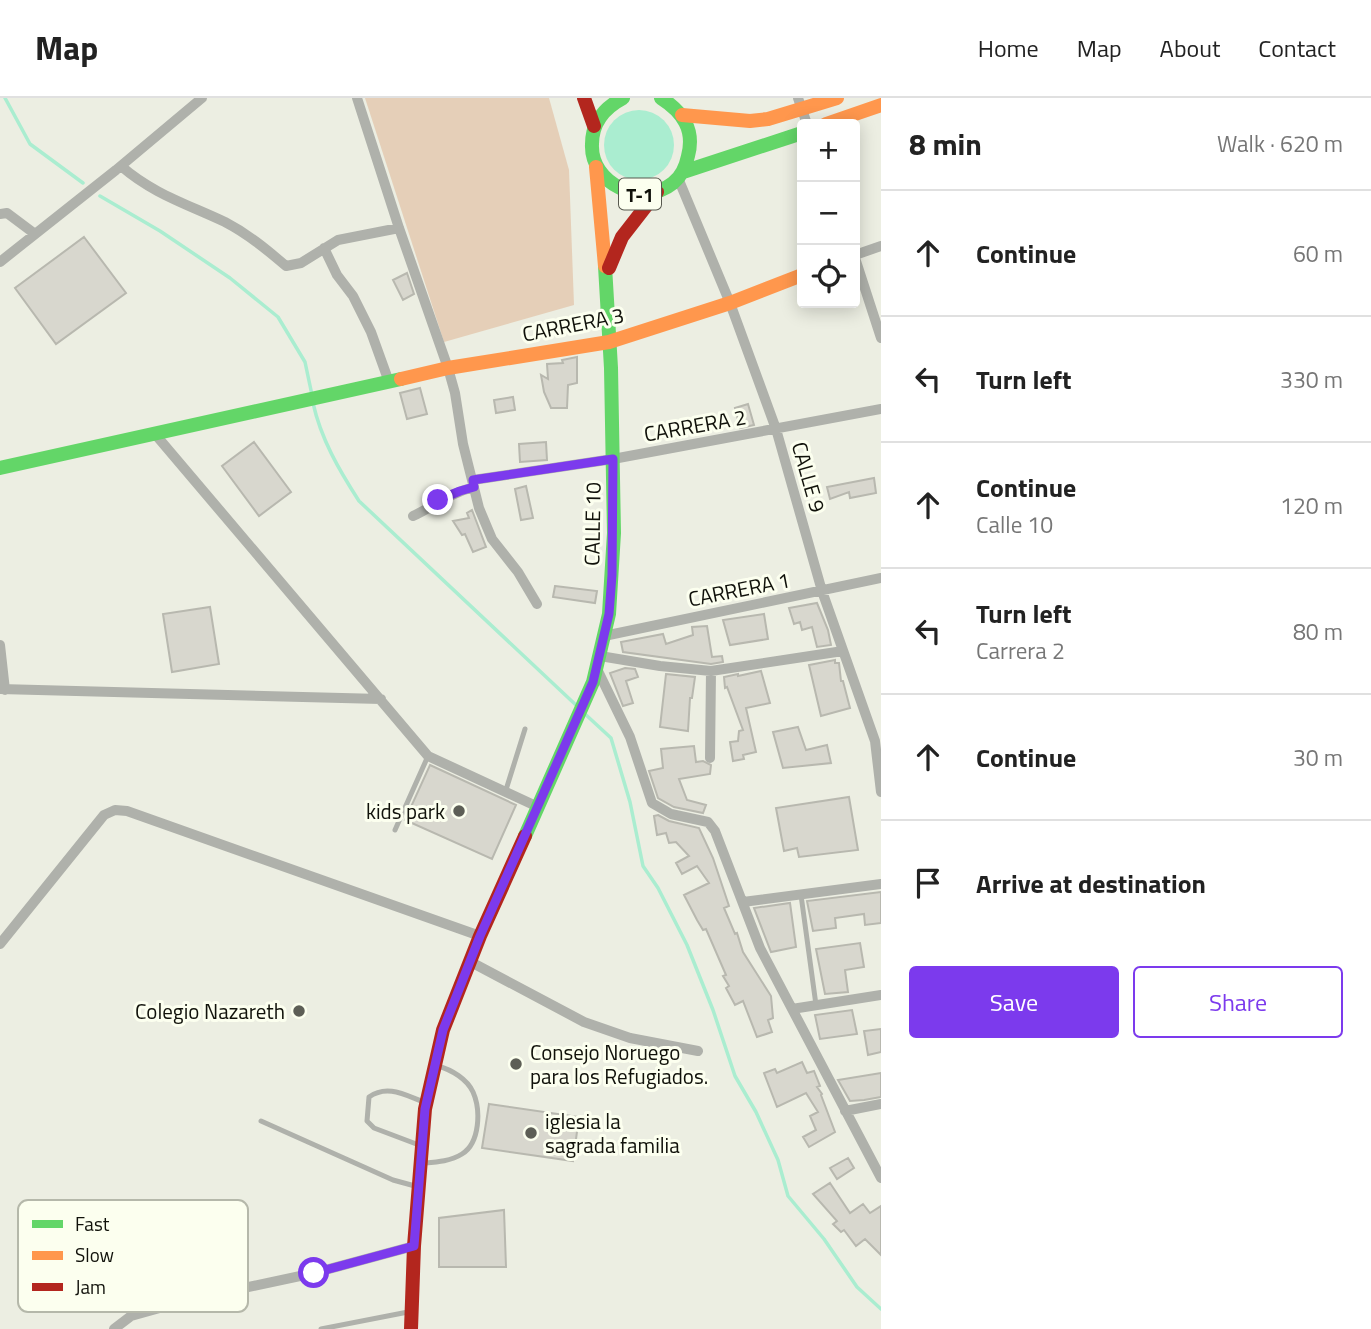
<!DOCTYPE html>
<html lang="en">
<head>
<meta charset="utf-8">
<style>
	body { margin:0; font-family:"Titillium Web",sans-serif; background:#f2f2f2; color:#222 }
	.controls { position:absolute; right:21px; top:21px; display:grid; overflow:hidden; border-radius:7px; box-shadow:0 4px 18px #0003 }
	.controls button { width:63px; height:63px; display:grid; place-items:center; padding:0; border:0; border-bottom:2px solid #e0e0e0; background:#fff; color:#222; font:35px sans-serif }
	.stop { position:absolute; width:21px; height:21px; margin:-16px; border:5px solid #7c3aed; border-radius:50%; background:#fff }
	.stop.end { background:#7c3aed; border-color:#fff; box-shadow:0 2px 7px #0008 }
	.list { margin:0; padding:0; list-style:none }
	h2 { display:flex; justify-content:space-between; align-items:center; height:91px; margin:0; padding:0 28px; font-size:30px }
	h2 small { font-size:23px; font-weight:400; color:#767676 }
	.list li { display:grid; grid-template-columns:46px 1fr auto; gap:21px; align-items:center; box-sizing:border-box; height:126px; padding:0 28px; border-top:2px solid #e0e0e0 }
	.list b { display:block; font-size:26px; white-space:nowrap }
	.list p { margin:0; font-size:23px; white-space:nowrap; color:#767676 }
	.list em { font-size:23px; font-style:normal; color:#767676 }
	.actions { display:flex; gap:14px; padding:21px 28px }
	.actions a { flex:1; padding:16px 0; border:2px solid #7c3aed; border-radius:7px; text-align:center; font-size:24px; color:#7c3aed }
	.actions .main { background:#7c3aed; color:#fff }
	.icon { flex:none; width:38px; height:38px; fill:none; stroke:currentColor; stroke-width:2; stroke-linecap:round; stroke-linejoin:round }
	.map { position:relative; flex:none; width:881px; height:1231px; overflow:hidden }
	header { display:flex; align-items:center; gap:42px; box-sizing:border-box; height:98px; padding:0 35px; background:#fff; border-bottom:2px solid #e0e0e0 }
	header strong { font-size:33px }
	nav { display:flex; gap:38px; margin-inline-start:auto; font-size:24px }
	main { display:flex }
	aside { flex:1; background:#fff }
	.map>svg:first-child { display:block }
	.green { fill:#e5cfb8 }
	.water { fill:#aaedd0 }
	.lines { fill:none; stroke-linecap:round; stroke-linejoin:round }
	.stream { stroke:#aaedd0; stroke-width:3.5 }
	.building { fill:#d8d7ce; stroke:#b8b8af; stroke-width:2 }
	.lane { stroke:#afb1ab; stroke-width:5 }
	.street { stroke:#afb1ab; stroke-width:10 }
	.fast { stroke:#63d668; stroke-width:14 }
	.slow { stroke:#ff974d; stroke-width:14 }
	.jam { stroke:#b3261e; stroke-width:14 }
	.route { stroke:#7c3aed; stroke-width:9 }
	.poi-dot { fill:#5d5e56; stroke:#fcffef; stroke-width:2.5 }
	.labels { text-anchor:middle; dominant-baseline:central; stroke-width:6; stroke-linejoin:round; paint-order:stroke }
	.shield { fill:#fcffef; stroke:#57584f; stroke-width:2 }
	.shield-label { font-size:19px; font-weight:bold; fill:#10110a }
	.street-label { font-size:21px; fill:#10110a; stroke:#fcffef }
	.poi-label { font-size:21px; fill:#10110a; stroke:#fcffef; text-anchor:end }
	.key { fill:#fcffef; stroke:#b5b8aa; stroke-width:2 }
	.key-label { font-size:19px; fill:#10110a }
</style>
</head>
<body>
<header>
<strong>Map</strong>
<nav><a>Home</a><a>Map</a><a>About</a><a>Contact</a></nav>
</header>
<main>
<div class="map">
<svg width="881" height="1231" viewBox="0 0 881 1231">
	<rect width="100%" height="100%" fill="#eceee2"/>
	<path class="green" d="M365,0h184l20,72 5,135 -130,37z"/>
	<path class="water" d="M604 47a35 35 0 1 1 70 0a35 35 0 1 1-70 0Z"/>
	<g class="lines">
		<path class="stream" d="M5,0l25,46 53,39
			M100,98l60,35 70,47 48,39 27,45 7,33
			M313,305c8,36 26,67 46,98l218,205
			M585,616l26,24 19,64 13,64 15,22 29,57 26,65 22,66 21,36 22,48 10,36 36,43 33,48 24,22"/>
	</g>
	<path class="building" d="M84,139l42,56 -70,51 -41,-56z
		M407,175l7,21 -11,6 -10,-20z
		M577,259v26l-9,2 -1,23h-16l-7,-16 -3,-17 7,4 -1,-15 16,-1 -1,-3z
		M420,290l7,26 -20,5 -7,-26z
		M513,299l2,13 -19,3 -2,-13z
		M748,306l6,21 -14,3 -5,-20z
		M254,344l37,50 -32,24 -37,-50z
		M546,344l1,18 -27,2 -1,-18z
		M874,380l2,15 -26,5 -1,-6 -19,7 -3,-12z
		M526,388l7,32 -12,2 -6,-31z
		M472,412l14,37 -13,5 -8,-18 -3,1 -9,-14 16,-3 -2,-5z
		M555,488l42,5 -2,12 -42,-6z
		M817,505l11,27 3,15 -14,2 -5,-20 -10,3 -2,-8 -6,2 -5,-16z
		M210,509l9,57 -47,8 -9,-58z
		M764,516l4,25 -38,6 -7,-25z
		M707,528l5,31 10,-1 1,6 -12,2 -88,-12 -2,-10 42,-8 3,10 27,-9 -1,-8z
		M835,562v3h4l2,18h2l7,27 -29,8 -12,-51z
		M625,570l10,1 3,8 -12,4 7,22 -10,3 -13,-33z
		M761,573l9,32 -24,5 10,44 -13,3 1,4 -11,2 -3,-19 8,-1 1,-10 4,-1 -16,-43 -2,1 -1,-11 14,-3v2z
		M666,576l29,3 -3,21h-2l-2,33 -28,-4z
		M798,629l8,23 21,-5 4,18 -48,5 -10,-36z
		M694,648l2,16 7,-1 8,4 -1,9 -31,5 8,21 19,5 -3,8 -29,-6 -16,-9 -9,-27 14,-3 -2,-19z
		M430,667l86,40 -24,54 -87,-39z
		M849,699l9,53 -59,7 -2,-9 -13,3 -8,-43z
		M658,717l11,6 30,7 14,30 16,48 -5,2 11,26 2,-1 6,19 28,44 2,22 -5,2 4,12 -15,5 -14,-36 -8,4 -9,-17 3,-2 -6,-10 3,-1 -20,-46 -3,1 -6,-10 -13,-25 25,-12 -12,-17 -15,8 -6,-11 13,-7 -13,-14 -7,1 -3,-10 -9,2 -3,-19z
		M881,794v31l-16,2 -1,-11 -29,4 1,10 -23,3 -6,-30z
		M790,805l6,44 -25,5 -17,-44z
		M860,845l4,24 -19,3 3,22 -23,2 -9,-45z
		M852,912l5,24 -37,5 -5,-24z
		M881,931v23l-13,3 -4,-24z
		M802,964l5,11 7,-2 6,15 -3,1 5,7 -1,1 14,37 -26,15 -6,-10 13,-7 -6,-14 8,-4 -12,-19 -29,14 -13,-34 11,-4 2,4z
		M881,975v24l-17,3 -14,1 -12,-21z
		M489,1006l90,13 -6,44 -91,-13z
		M848,1060l6,10 -17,11 -7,-11z
		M830,1085l20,30 13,-9 7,9 11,-7v49l-16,-16 -9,7 -12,-16 -3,2 -8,-8 4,-3 -24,-27z
		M504,1112l2,57h-67v-49z"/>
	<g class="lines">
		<path class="lane" d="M505,695l20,-64
			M395,732l33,-74
			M801,797l15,110
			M261,1023l132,59 22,6
			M419,1047l-45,-17 -7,-7 2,-24c18,-13 36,-2 55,5
			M425,1065c13,-1 26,-2 37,-9 18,-11 19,-44 11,-62 -6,-13 -21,-22 -35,-26
			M321,1231l87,-17"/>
		<path class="street" d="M357,0l42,130 49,140 7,25 8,51 16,64 13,31 26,33 19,32
			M798,0l9,26
			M121,68c32,28 66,38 104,56 23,12 41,27 61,44l15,-3 37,-23 61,-12
			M678,80l52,125 46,126 46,162 53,150 6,51
			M0,116l7,-1 28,21
			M324,150l13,27 16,21 18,36 18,50
			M855,157l26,-9
			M855,160l26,80
			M0,164l116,-92 86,-72
			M155,336l273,322 108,50
			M473,382l140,-21 268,-50
			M413,418c21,-10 37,-23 61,-29
			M604,538l277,-58
			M0,547l5,45
			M600,558l60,10 51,5 132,-20
			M597,571l33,68 22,66 19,11 37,8 7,9 45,117 121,230
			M0,591l381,10
			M710,660l1,-87
			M743,804l138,-18
			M0,846l104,-129 11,-5 12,1 353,125
			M469,863l115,61 46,16 68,13
			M792,911l89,-14
			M845,1013l36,-7
			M114,1231l17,-13 61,-17 122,-26 100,-27"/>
		<path class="fast" d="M623,0c-19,10 -31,24 -31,46 -2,40 50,64 81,39 9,-7 13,-17 15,-27 7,-26 -5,-44 -27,-58
			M683,74l119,-39
			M0,370l401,-89
			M525,738l68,-154 16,-68 5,-81 -3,-165 -6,-102"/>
		<path class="slow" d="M682,17l68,6 18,-2 69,-21
			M826,26l55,-19
			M596,69l9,99
			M401,281l47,-11 161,-26 121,-39 72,-28"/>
		<path class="jam" d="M584,0l10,28
			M609,170l13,-31 35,-45
			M411,1231l3,-83 11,-137 18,-79 37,-94 45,-100"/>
	</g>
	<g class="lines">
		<path class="route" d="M314,1175l100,-27 11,-137 18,-79 37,-94 113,-254 16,-68 3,-39 1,-116 -140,21 1,7 -14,4 -22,9"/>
	</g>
	<g class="poi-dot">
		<circle cx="459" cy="713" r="7"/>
		<circle cx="299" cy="913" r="7"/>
		<circle cx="516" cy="966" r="7"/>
		<circle cx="531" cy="1035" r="7"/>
	</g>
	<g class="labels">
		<rect class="shield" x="619" y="80.5" width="42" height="31" rx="5"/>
		<g class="shield-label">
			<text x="640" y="96">T-1</text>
		</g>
		<g class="street-label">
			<text transform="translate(573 226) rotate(-11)">CARRERA 3</text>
			<text transform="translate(695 327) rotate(-10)">CARRERA 2</text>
			<text transform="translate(809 379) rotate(74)">CALLE 9</text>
			<text transform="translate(592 426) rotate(-89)">CALLE 10</text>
			<text transform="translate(739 491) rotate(-11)">CARRERA 1</text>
		</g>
		<g class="poi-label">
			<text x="445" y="713">kids park</text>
			<text x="285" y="913">Colegio Nazareth</text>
			<text x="530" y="954" text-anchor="start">Consejo Noruego<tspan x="530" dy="24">para los Refugiados.</tspan></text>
			<text x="545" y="1023" text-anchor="start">iglesia la<tspan x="545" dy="24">sagrada familia</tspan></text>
		</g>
	</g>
	<rect x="18" y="1102" width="230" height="112" rx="10" class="key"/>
	<rect x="32" y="1122" width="31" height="8" fill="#63d668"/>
	<rect x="32" y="1153" width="31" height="9" fill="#ff974d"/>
	<rect x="32" y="1185" width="31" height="8" fill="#b3261e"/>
	<g class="key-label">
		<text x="75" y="1133">Fast</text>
		<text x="75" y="1164">Slow</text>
		<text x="75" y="1196">Jam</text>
	</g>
</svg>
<div class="controls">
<button>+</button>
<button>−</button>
<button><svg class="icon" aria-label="locate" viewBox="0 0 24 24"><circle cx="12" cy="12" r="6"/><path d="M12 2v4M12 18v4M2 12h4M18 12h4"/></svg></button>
</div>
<div class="stop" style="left:314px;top:1175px"></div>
<div class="stop end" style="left:438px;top:402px"></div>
</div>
<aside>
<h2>8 min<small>Walk · 620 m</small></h2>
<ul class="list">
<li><svg class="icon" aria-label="ahead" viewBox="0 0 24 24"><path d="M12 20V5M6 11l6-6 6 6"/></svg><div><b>Continue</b></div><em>60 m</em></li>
<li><svg class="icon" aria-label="left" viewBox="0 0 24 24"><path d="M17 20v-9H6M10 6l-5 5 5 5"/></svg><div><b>Turn left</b></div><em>330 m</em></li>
<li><svg class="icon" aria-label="ahead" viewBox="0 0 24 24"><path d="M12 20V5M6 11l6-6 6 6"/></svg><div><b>Continue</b><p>Calle 10</p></div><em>120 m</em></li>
<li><svg class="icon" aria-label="left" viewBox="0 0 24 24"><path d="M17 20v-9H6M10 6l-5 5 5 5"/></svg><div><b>Turn left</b><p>Carrera 2</p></div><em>80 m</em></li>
<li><svg class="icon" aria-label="ahead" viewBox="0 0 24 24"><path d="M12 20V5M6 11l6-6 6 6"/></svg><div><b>Continue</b></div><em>30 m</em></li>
<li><svg class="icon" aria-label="arrive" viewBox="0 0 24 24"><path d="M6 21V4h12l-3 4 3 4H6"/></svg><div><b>Arrive at destination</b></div></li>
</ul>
<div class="actions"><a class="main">Save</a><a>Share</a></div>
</aside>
</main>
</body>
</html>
